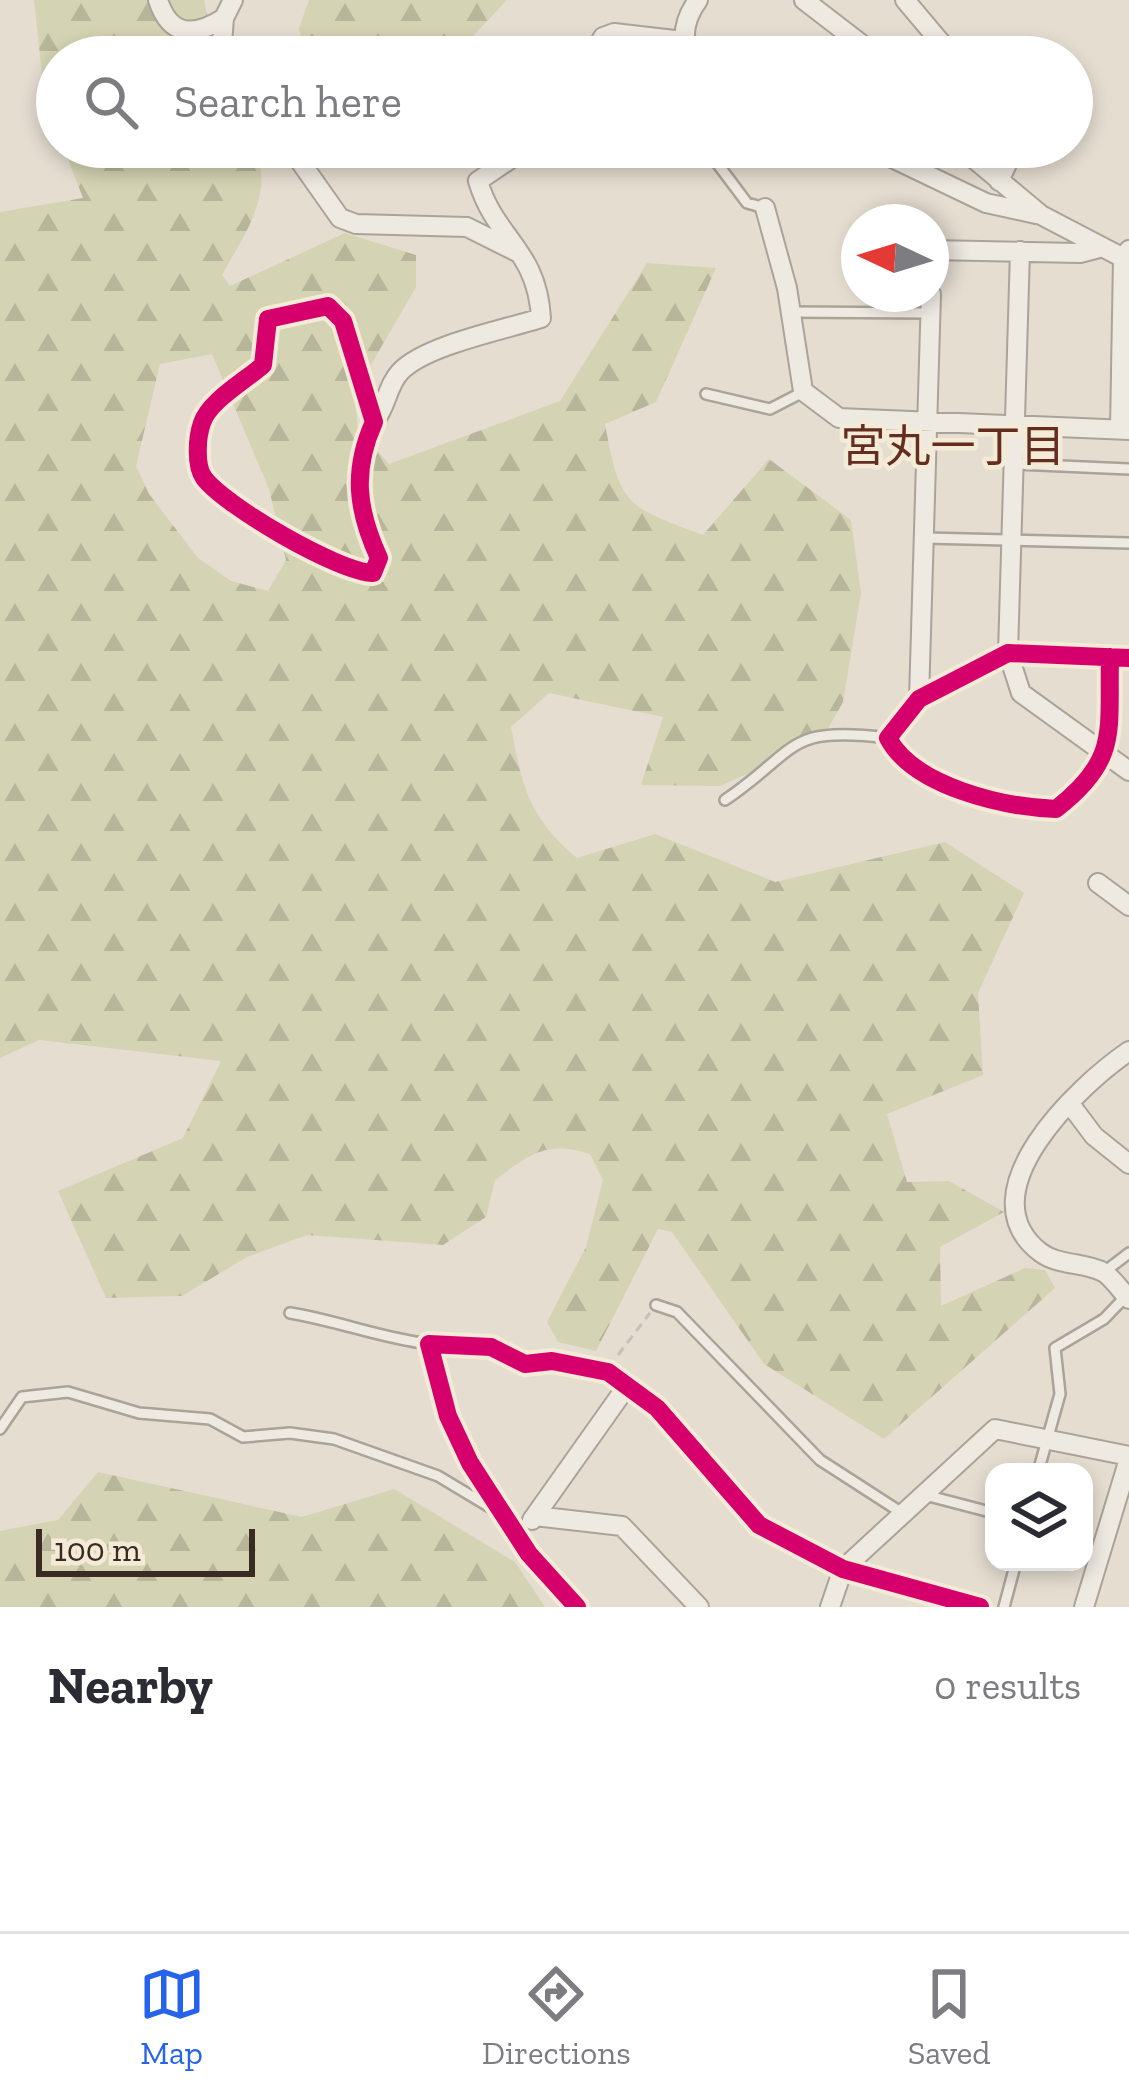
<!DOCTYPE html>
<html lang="en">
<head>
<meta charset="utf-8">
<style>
	body { margin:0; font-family:"Zilla Slab","Noto Sans JP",serif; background:#f2f2f3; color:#2b2b33 }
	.controls { position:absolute; right:36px; bottom:36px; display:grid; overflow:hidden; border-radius:24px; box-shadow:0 6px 18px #0003 }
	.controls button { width:108px; height:108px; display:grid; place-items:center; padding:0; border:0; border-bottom:3px solid #e1e1e2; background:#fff; color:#2b2b33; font:60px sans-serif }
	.compass { position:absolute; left:841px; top:204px; width:108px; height:108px; border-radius:50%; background:#fff; box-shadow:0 6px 18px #0003; rotate:274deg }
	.scale { position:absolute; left:36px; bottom:30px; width:219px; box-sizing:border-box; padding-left:12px; border:6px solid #392b21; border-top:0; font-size:33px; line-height:42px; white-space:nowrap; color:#392b21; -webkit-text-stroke:9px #f4ebd7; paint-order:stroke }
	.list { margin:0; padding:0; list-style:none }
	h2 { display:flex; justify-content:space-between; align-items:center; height:156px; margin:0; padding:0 48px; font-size:51px }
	h2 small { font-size:39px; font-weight:400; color:#7c7c81 }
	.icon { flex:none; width:66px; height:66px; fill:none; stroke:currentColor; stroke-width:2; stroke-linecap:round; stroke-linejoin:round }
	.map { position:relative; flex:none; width:1129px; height:1607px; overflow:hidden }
	.search { position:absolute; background:#fff; box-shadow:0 6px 18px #0003; left:36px; right:36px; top:36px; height:132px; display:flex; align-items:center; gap:30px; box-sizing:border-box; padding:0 42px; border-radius:66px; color:#7c7c81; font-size:45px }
	.sheet { height:324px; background:#fff }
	nav { display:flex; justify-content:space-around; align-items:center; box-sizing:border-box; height:168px; border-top:3px solid #e1e1e2; background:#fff; font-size:33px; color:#7c7c81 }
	nav a { display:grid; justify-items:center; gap:6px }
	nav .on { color:#2563eb }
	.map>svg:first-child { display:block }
	.forest { fill:url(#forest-firs); fill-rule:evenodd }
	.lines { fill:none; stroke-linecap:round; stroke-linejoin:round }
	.service-casing { stroke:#aaa399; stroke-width:14 }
	.minor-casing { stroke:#aaa399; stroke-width:22 }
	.path { stroke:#c6c0b8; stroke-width:3; stroke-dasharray:9 6; stroke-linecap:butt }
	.service { stroke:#eee9e1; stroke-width:9 }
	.minor { stroke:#eee9e1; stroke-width:18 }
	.cycleway-casing { stroke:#f4ebd7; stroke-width:26 }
	.cycleway { stroke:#d6006c; stroke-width:18 }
	.labels { text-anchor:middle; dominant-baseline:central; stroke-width:9; stroke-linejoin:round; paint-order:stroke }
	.neighbourhood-label { font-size:45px; fill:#642d22; stroke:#f4ebd7 }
</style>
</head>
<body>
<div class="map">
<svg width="1129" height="1607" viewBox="0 0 1129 1607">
	<defs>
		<pattern id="forest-firs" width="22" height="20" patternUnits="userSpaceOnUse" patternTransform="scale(3)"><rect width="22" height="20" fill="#d4d3b3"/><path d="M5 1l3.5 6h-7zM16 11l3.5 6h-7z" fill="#b7b59a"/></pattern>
	</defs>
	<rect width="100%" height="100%" fill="#e5ddd0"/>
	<path class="forest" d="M34,0h170l12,57h-159v75l-12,-30z
		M309,0h198l-54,57h-147l-7,-29z
		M63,147h192c20,47 -11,88 -33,128l8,11 115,-53 71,22v32l-62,107 4,35 31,35 171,-63 87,-138 69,5 -60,134 -51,22c15,83 21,82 98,111l66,-76 82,61 10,73 -18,109 -22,39 -101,45 -79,-1 22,-68 -114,-24 -38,34c12,62 17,89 66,131l78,-24 120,48 170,-40 79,51 -46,100 5,82 -96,39 20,68 42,-1 55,31 -64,35 1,59 84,-38 20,2 10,18 -171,151 -120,-75 -92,-132 -14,-3 -62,122 -38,-9 -11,-20 39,-75 17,-67 -13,-26c-45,-14 -59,0 -95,26l-9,37 -43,28 -136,-10 -60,22 -65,39 -76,2 -48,-107 125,-53 38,-77 -182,-21 -39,18v-846l83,-14zM212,354l57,135 17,71 -18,31 -37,-10 -33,-23 -49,-64 -13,-28 24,-102z
		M98,1472l204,45 92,-28 121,73 30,45h-545v-76l58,-11z"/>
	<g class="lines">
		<g class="service-casing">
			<path id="service" d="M705,147l42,56 18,5
				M791,312l138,1
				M706,394l64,15 33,-17
				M1014,464l115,5
				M925,538l204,5
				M725,800c75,-51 60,-75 163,-62
				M1104,1272l25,-19
				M656,1305l21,7 143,148 79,51
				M290,1313c49,8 90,25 139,31
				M0,1429l22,-32 46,-5 71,21 71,6 33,18 47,-4 44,6 104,37 55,33
				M1038,1472l22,-78 -5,-46 49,-29 22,-23
				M925,1495l69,18
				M1004,1607l12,-45"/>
		</g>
		<g class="minor-casing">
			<path id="minor" d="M158,0c12,37 36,37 66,18
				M804,0l74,57
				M905,0l48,57
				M221,57l3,-39 9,-18
				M592,57l11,-20 11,-4 69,8
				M690,57c-10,-20 -5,-39 8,-57
				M290,147l50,71 16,6 111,3 50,25
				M869,147l117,56 50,11
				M960,147l81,68 88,46
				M999,181l16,-34
				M765,208l22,80 16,103 36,27 290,12
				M1020,251l-12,402 13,40 108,78
				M931,273v-23l149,3 19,-5
				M328,306l15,15 31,101c-22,49 -17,88 5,136l-6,15c-35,-1 -148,-67 -169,-95 -9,-12 -7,-41 -2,-55 7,-22 43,-42 61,-58l5,-46z
				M374,422c13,-16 13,-36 26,-50 25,-27 104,-42 141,-54 -4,-69 -46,-79 -63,-137l50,-34
				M1120,429l3,-171 6,-8
				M1110,657c-2,75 10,102 -54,152 -52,-2 -142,-22 -168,-71l31,-39 89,-46 121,5
				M919,699l12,-405
				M1098,883l31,23
				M1129,1051c-50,34 -165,142 -89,201 18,14 44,10 63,20 9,5 18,19 26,27
				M1070,1104l24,32 35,28
				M535,1516l87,10 77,81
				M532,1520l95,-134
				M577,1607l-48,-53 -59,-91 -22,-47 -19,-72 62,3 34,17 27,-3 56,11 49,36 102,117 84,44 137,38
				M830,1607l13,-38 152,-140 134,27
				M1084,1607l45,-148"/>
		</g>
		<path class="path" d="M618,1355l32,-42"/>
		<use href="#service" class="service"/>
		<use href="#minor" class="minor"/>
		<g class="cycleway-casing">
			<path id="cycleway" d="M328,306l15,15 31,101c-22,49 -17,88 5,136l-6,15c-35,-1 -148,-67 -169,-95 -9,-12 -7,-41 -2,-55 7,-22 43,-42 61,-58l5,-46z
				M1110,657c-2,75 10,102 -54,152 -52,-2 -142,-22 -168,-71l31,-39 89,-46 121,5
				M577,1607l-48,-53 -59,-91 -22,-47 -19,-72 62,3 34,17 27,-3 56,11 49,36 102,117 84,44 137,38"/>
		</g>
		<use href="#cycleway" class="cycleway"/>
	</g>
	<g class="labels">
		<g class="neighbourhood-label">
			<text x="953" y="447">宮丸一丁目</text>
		</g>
	</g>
</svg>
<div class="controls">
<button><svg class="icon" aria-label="layers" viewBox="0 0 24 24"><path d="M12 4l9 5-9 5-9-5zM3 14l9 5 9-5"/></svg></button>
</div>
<svg class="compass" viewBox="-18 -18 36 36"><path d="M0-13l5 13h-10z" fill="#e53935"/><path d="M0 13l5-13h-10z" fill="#7c7c81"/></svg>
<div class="scale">100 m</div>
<div class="search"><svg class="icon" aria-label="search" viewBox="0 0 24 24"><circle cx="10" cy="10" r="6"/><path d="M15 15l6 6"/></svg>Search here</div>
</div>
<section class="sheet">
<h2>Nearby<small>0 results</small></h2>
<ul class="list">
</ul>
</section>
<nav>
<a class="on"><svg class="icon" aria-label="map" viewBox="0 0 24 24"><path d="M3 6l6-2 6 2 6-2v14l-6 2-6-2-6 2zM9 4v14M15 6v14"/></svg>Map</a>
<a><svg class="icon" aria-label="directions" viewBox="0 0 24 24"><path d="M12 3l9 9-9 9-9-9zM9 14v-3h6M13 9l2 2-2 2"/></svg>Directions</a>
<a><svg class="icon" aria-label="saved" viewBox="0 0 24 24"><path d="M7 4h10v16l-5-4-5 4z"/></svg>Saved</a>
</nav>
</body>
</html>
